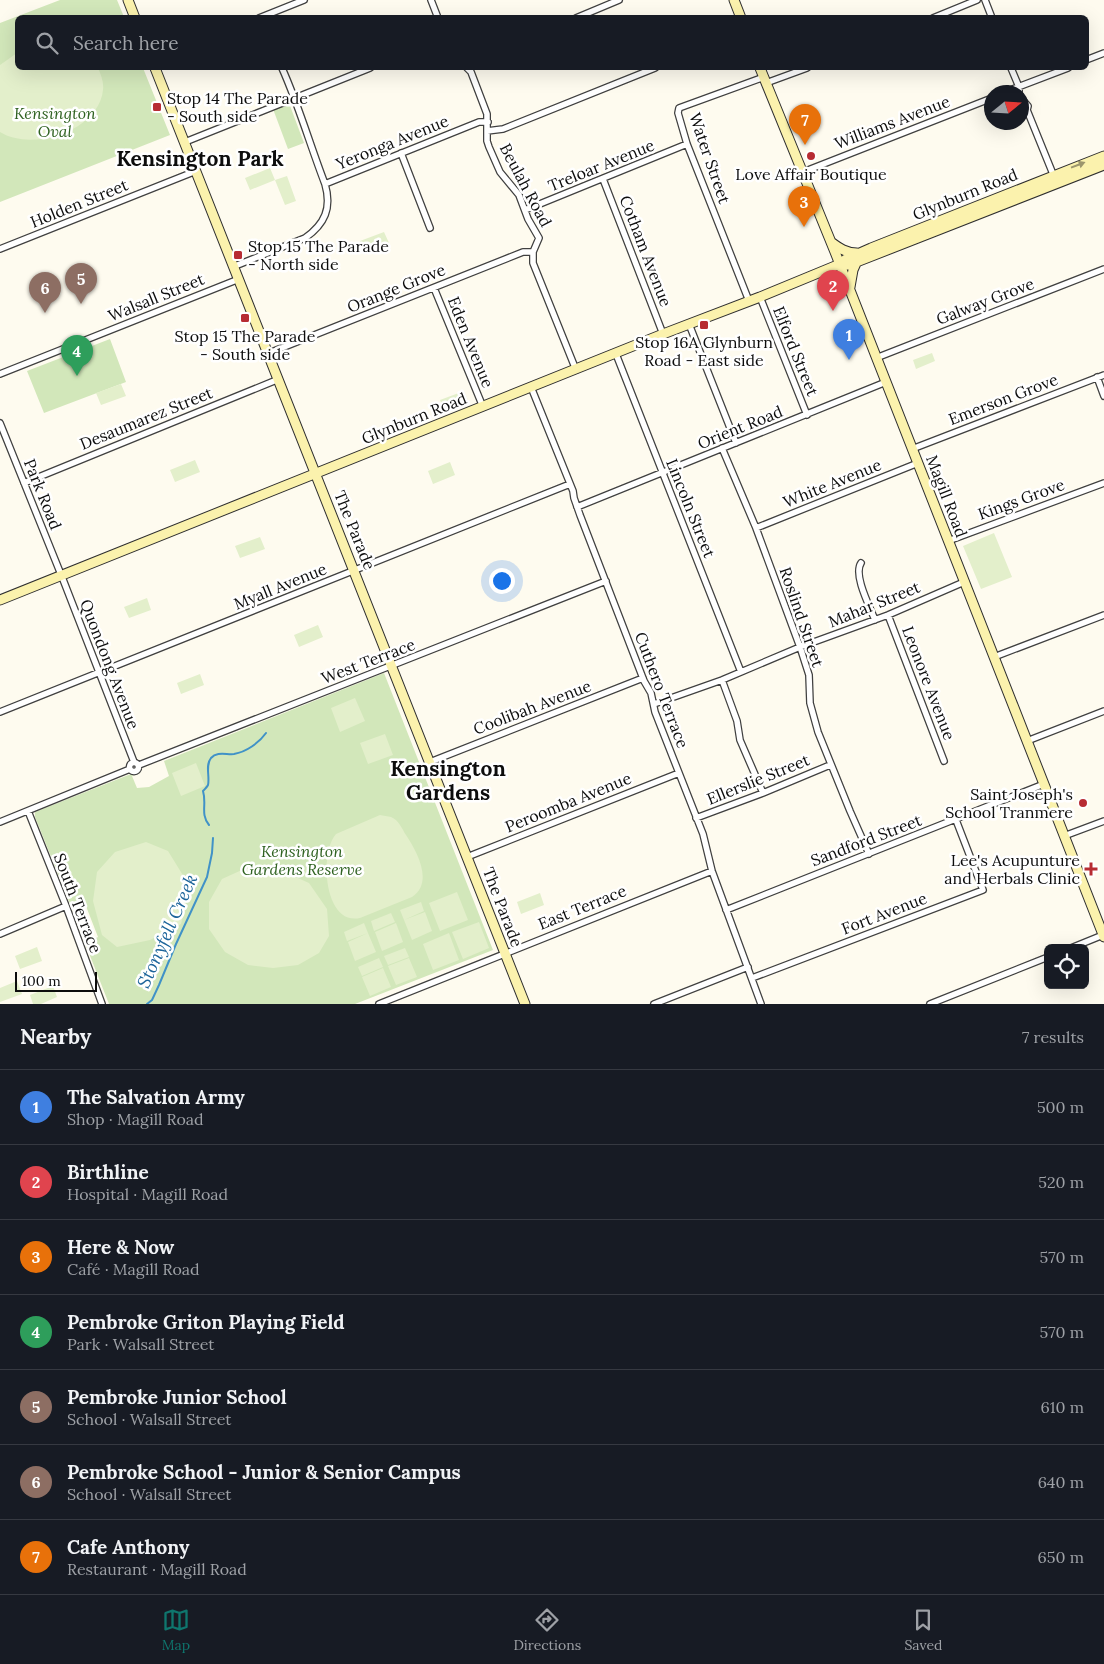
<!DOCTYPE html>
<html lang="en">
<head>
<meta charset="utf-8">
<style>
	body { margin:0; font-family:Lora,serif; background:#242831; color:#f1f3f6 }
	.controls { position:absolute; right:15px; bottom:15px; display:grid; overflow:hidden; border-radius:8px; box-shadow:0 5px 20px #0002 }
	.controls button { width:45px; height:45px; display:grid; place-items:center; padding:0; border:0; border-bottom:1px solid #363941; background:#171b24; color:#f1f3f6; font:25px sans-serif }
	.compass { position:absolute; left:984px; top:85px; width:45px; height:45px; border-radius:50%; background:#171b24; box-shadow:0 5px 20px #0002; rotate:72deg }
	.scale { position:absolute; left:15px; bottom:12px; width:82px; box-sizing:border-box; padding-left:5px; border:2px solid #0d0d0d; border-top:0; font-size:14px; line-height:18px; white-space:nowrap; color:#0d0d0d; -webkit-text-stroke:4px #fff; paint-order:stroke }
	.you { position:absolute; left:501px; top:580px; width:18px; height:18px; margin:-12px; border:4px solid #fff; border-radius:50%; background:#1a73e8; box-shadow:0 0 0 8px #1a73e833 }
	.badge { display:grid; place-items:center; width:32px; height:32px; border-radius:50%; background:#0f766e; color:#fff; font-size:16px; font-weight:700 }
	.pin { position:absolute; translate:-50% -41px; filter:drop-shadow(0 1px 2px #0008) }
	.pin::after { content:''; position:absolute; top:26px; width:18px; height:15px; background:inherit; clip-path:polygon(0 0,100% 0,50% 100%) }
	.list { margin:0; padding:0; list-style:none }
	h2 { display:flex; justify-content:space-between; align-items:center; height:65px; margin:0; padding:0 20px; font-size:21px }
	h2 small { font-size:16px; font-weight:400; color:#9ea1a6 }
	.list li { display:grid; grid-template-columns:32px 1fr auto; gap:15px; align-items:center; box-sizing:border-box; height:75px; padding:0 20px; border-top:1px solid #363941 }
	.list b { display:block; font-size:19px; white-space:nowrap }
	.list p { margin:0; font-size:16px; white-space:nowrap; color:#9ea1a6 }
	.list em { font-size:16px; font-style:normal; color:#9ea1a6 }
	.icon { flex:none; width:28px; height:28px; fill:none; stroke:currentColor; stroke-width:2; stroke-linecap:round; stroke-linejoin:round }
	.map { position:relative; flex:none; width:1104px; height:1004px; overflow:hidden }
	.search { position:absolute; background:#171b24; box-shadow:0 5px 20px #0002; left:15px; right:15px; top:15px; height:55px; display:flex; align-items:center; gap:12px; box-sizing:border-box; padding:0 18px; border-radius:8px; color:#9ea1a6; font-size:19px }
	.sheet { height:590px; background:#171b24 }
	nav { display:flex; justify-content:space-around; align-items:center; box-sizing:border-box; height:70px; border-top:1px solid #363941; background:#171b24; font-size:14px; color:#9ea1a6 }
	nav a { display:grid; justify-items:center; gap:2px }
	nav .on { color:#0f766e }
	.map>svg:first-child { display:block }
	.green { fill:#d2e7ba }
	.pitch { fill:#e3efcb }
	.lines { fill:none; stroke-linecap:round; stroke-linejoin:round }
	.stream { stroke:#4092c7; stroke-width:2 }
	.street-casing { stroke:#404040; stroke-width:8 }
	.secondary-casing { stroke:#2f2f2f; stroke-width:11 }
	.street { stroke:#fff; stroke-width:5.5 }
	.secondary { stroke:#fbf2ad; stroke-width:9 }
	.oneway { fill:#9c966d }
	.poi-dot { fill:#b72c33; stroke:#fff; stroke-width:2 }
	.labels { text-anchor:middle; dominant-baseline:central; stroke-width:5; stroke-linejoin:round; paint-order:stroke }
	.poi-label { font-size:16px; fill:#0d0d0d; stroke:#fff }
	.park-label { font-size:16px; font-style:italic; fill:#2f6221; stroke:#fff }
	.street-label { font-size:16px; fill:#0d0d0d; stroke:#fff }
	.water-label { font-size:18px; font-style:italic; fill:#1c649a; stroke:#fff }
	.district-label { font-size:21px; font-weight:bold; fill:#0d0d0d; stroke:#fff }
</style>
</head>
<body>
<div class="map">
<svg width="1104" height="1004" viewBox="0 0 1104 1004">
	<rect width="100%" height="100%" fill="#fefbef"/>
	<path class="green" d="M60,0h57l7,17 -106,1v50h125l27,67 -170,67v-179z
		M289,103l15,40 -16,6 -15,-40z
		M110,339l16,43 -82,31 -17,-42z
		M384,673l109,277 -138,54h-246l-24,-61 13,-6 -14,-36 -13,5 -36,-89v-5l96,-38 9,-1 -8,3 5,12 12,-1 20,-11 -5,-15z"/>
	<path class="pitch" d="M17,53l1,15h80c3,7 6,14 5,22 -4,41 -71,62 -103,42v-67z
		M270,168l5,12 -25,10 -5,-12z
		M287,176l9,25 -11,4 -10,-25z
		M384,232l5,11 -24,9 -5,-11z
		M932,353l3,8 -19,8 -3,-9z
		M121,384l5,12 -25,9 -5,-12z
		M464,391l5,11 -24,10 -5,-12z
		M195,460l5,12 -25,10 -5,-12z
		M450,462l5,13 -22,9 -5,-13z
		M994,533l18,44 -31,12 -18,-43z
		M260,537l5,12 -25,9 -5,-12z
		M147,598l4,12 -22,8 -5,-11z
		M318,625l5,12 -24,10 -5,-12z
		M200,674l4,11 -23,9 -4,-11z
		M355,698l10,23 -25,11 -9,-24z
		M385,734l8,21 -25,9 -8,-21z
		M196,763l9,23 -24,10 -9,-23z
		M380,815c3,1 8,1 11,2 8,3 11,12 15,18 11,17 28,47 6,62l-52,21c-36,8 -41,-65 -24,-84z
		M146,842l22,9 16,26 3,22 -6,25 -31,16 -33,7 -15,-12 -9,-34 4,-29 18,-20z
		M261,868l21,3 27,12 18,26 2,27 -10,17 -21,12 -25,3 -25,-3 -23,-13 -16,-23v-27l13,-23 22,-10z
		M457,892l11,28 -28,11 -11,-28z
		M540,893l4,12 -23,9 -4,-12z
		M421,902l3,9 -20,9 -4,-10z
		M425,912l7,19 -20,9 -8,-20z
		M391,913l4,9 -21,9 -3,-10z
		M479,922l10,26 -26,11 -11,-27z
		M364,923l4,10 -21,8 -3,-9z
		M396,923l7,19 -21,9 -7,-19z
		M368,933l8,19 -21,9 -7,-19z
		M449,933l10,27 -26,10 -10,-26z
		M37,947l5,14 -22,8 -5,-13z
		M405,948l4,9 -21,8 -4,-9z
		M379,958l4,9 -21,9 -4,-9z
		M409,958l8,19 -21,8 -8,-19z
		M383,968l8,19 -21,9 -8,-19z
		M17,981l5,13 -22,8v-14z
		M53,986l4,11 -16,7h-8l-3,-9z"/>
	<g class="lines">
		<path class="stream" d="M209,825c-9,-11 -2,-21 -6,-34 2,-2 4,-4 5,-6 2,-9 -3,-19 3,-27 6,-7 16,-3 23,-4 12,-2 25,-11 32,-21
			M147,1004l5,-4 7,-15 17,-41 31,-67 5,-24 1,-15"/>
		<g class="street-casing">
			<path id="street" d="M431,0l7,18
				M985,0l7,18
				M259,18l45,-18
				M576,18l43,-18
				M933,18l44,-18
				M1086,60l18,-7
				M282,68c17,38 28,77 43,116
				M467,68l4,4 16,42v27l2,6 11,25 19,23 9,24 11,19 -6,14v11l43,107
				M1011,68l8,19v5
				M766,83l41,-15
				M1005,92l63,-24
				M1022,99l6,7 -1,4 28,69
				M487,131l16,-2 152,-61
				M185,142l185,-74
				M401,153l29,75
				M803,172l189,-74
				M603,179l60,155
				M525,210l162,-66
				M0,249l196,-78
				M235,266l70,-28c20,-14 27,-30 20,-54l154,-62h9
				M434,288l49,119
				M760,297l47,118
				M749,301l-62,-157 -9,-31 1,-5 85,-31
				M689,324l47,119
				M269,353l254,-101h10
				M616,354l125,318
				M876,358l228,-89
				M0,374l239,-95
				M1097,377l7,19
				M531,387l42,104 1,7 6,17 64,166 7,12 4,19 48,122 9,37 49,133
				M0,423l64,159 70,180
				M722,448l34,80 44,119 9,28 1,28 8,29 32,79 19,43
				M912,449l192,-74
				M24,483l255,-104
				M577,507l309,-125
				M756,528l162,-65
				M948,541l156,-58
				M861,563c-8,12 9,44 14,57
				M888,615l56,146
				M994,657l110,-42
				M722,680l15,41 3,19 23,53
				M654,704l68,-24 78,-33 88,-32 76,-33
				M0,712l570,-228
				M1027,741l77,-30
				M430,762l213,-84
				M129.5 767a4.5 4.5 0 1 1 9 0a4.5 4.5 0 1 1-9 0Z
				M139,765l467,-184
				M28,811l38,95 36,98
				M696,818l67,-25 67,-28
				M0,822l130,-53
				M1064,836l40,-15
				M467,857l212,-84
				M726,910l318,-126
				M0,934l66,-28
				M1071,948l32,-13
				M752,978l231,-88 -27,-70
				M379,1004l333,-133
				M654,1004l94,-37
				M930,1004l118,-47"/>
		</g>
		<g class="secondary-casing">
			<path id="secondary" d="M128,0l7,18
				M734,0l7,18
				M155,68l370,936
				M760,68l75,184 269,685
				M831,242c8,6 15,11 26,11
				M840,264l9,1 255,-100
				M850,287l3,-17 4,-9
				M0,600l663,-266 97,-37 80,-33 6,-5 25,-11 233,-92"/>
		</g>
		<use href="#street" class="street"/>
		<use href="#secondary" class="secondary"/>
	</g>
	<defs><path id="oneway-solid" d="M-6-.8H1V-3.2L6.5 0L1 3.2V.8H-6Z" transform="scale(1.25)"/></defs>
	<use class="oneway" href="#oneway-solid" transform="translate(1078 165) rotate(-21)"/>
	<g class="poi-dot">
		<rect x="152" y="102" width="10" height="10" rx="2.5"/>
		<circle cx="811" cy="156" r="5"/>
		<rect x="233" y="250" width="10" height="10" rx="2.5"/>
		<rect x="240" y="313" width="10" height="10" rx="2.5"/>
		<rect x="699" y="320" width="10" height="10" rx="2.5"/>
		<circle cx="1083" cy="803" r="5"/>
		<path d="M1088.5 861.5h5v5h5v5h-5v5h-5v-5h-5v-5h5z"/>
	</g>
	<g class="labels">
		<g class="poi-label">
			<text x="167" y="98" text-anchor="start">Stop 14 The Parade<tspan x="167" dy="18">- South side</tspan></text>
			<text x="811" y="174">Love Affair Boutique</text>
			<text x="248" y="246" text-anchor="start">Stop 15 The Parade<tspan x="248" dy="18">- North side</tspan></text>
			<text x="245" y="336">Stop 15 The Parade<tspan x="245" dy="18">- South side</tspan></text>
			<text x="704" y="342">Stop 16A Glynburn<tspan x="704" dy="18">Road - East side</tspan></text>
			<text x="1073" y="794" text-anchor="end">Saint Joseph's<tspan x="1073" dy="18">School Tranmere</tspan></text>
			<text x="1080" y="860" text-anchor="end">Lee's Acupunture<tspan x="1080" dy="18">and Herbals Clinic</tspan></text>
		</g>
		<g class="park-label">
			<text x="55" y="113">Kensington<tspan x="55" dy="18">Oval</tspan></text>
			<text x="302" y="851">Kensington<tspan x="302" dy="18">Gardens Reserve</tspan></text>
		</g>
		<g class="street-label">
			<text transform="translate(892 122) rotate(-21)">Williams Avenue</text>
			<text transform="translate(392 142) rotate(-22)">Yeronga Avenue</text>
			<text transform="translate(710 158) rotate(71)">Water Street</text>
			<text transform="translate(601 165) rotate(-22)">Treloar Avenue</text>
			<text transform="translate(526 185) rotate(62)">Beulah Road</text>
			<text transform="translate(965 194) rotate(-22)">Glynburn Road</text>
			<text transform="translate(79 203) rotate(-22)">Holden Street</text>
			<text transform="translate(646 251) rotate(69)">Cotham Avenue</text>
			<text transform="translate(396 288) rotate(-22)">Orange Grove</text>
			<text transform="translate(156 297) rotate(-22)">Walsall Street</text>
			<text transform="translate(985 301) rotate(-21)">Galway Grove</text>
			<text transform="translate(471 342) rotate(68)">Eden Avenue</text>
			<text transform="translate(796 351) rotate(68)">Elford Street</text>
			<text transform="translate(1003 399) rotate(-21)">Emerson Grove</text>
			<text transform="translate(146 418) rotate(-22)">Desaumarez Street</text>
			<text transform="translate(414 418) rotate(-22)">Glynburn Road</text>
			<text transform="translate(740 427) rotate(-22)">Orient Road</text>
			<text transform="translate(832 483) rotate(-22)">White Avenue</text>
			<text transform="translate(43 494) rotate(68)">Park Road</text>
			<text transform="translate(947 496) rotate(69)">Magill Road</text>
			<text transform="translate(1021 499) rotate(-20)">Kings Grove</text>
			<text transform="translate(691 508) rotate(68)">Lincoln Street</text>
			<text transform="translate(355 530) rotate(68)">The Parade</text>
			<text transform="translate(280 586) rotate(-22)">Myall Avenue</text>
			<text transform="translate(874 604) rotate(-22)">Mahar Street</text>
			<text transform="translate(802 617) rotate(71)">Roslind Street</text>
			<text transform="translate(368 661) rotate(-21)">West Terrace</text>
			<text transform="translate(110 664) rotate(69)">Quondong Avenue</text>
			<text transform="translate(929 683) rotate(69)">Leonore Avenue</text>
			<text transform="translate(662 690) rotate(69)">Cuthero Terrace</text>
			<text transform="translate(532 707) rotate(-21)">Coolibah Avenue</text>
			<text transform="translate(758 779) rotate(-22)">Ellerslie Street</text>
			<text transform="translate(568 802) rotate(-22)">Peroomba Avenue</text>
			<text transform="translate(866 840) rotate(-21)">Sandford Street</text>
			<text transform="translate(78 903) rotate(69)">South Terrace</text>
			<text transform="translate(503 907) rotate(69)">The Parade</text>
			<text transform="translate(582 907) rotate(-22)">East Terrace</text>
			<text transform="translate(884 913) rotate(-21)">Fort Avenue</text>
		</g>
		<g class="water-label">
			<text transform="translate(167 931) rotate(-66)">Stonyfell Creek</text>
		</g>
		<g class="district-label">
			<text x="200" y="158">Kensington Park</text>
			<text x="448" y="768">Kensington<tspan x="448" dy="24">Gardens</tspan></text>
		</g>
	</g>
</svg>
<div class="controls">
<button><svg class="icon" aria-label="locate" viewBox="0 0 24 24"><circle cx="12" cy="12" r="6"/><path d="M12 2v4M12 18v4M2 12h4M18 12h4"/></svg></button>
</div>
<svg class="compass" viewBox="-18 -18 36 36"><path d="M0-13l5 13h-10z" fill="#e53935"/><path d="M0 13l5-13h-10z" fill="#9ea1a6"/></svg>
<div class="scale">100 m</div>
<div class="you"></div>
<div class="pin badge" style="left:849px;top:360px;background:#3f7fe0">1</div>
<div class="pin badge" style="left:833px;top:311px;background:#e0444e">2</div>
<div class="pin badge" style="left:804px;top:227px;background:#e8710a">3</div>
<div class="pin badge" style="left:77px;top:376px;background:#2e9e5b">4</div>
<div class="pin badge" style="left:81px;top:304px;background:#8d6e63">5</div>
<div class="pin badge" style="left:45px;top:313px;background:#8d6e63">6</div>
<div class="pin badge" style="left:805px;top:145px;background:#e8710a">7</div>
<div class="search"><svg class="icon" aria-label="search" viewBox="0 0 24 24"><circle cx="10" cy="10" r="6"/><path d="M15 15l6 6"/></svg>Search here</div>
</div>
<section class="sheet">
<h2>Nearby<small>7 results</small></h2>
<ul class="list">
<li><span class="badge" style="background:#3f7fe0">1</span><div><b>The Salvation Army</b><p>Shop · Magill Road</p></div><em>500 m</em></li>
<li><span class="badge" style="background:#e0444e">2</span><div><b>Birthline</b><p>Hospital · Magill Road</p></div><em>520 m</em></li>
<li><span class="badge" style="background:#e8710a">3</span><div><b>Here &amp; Now</b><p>Café · Magill Road</p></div><em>570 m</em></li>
<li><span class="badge" style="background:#2e9e5b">4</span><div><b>Pembroke Griton Playing Field</b><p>Park · Walsall Street</p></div><em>570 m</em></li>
<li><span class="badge" style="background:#8d6e63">5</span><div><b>Pembroke Junior School</b><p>School · Walsall Street</p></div><em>610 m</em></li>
<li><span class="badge" style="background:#8d6e63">6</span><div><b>Pembroke School - Junior &amp; Senior Campus</b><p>School · Walsall Street</p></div><em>640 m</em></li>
<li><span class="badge" style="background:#e8710a">7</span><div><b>Cafe Anthony</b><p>Restaurant · Magill Road</p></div><em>650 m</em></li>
</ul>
</section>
<nav>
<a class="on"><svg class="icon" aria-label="map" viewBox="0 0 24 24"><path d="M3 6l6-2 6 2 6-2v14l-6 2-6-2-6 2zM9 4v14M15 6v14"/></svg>Map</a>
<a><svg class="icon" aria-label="directions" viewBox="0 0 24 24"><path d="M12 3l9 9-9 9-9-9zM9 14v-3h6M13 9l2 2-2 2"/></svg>Directions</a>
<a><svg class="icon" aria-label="saved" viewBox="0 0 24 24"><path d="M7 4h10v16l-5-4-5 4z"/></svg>Saved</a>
</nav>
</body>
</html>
